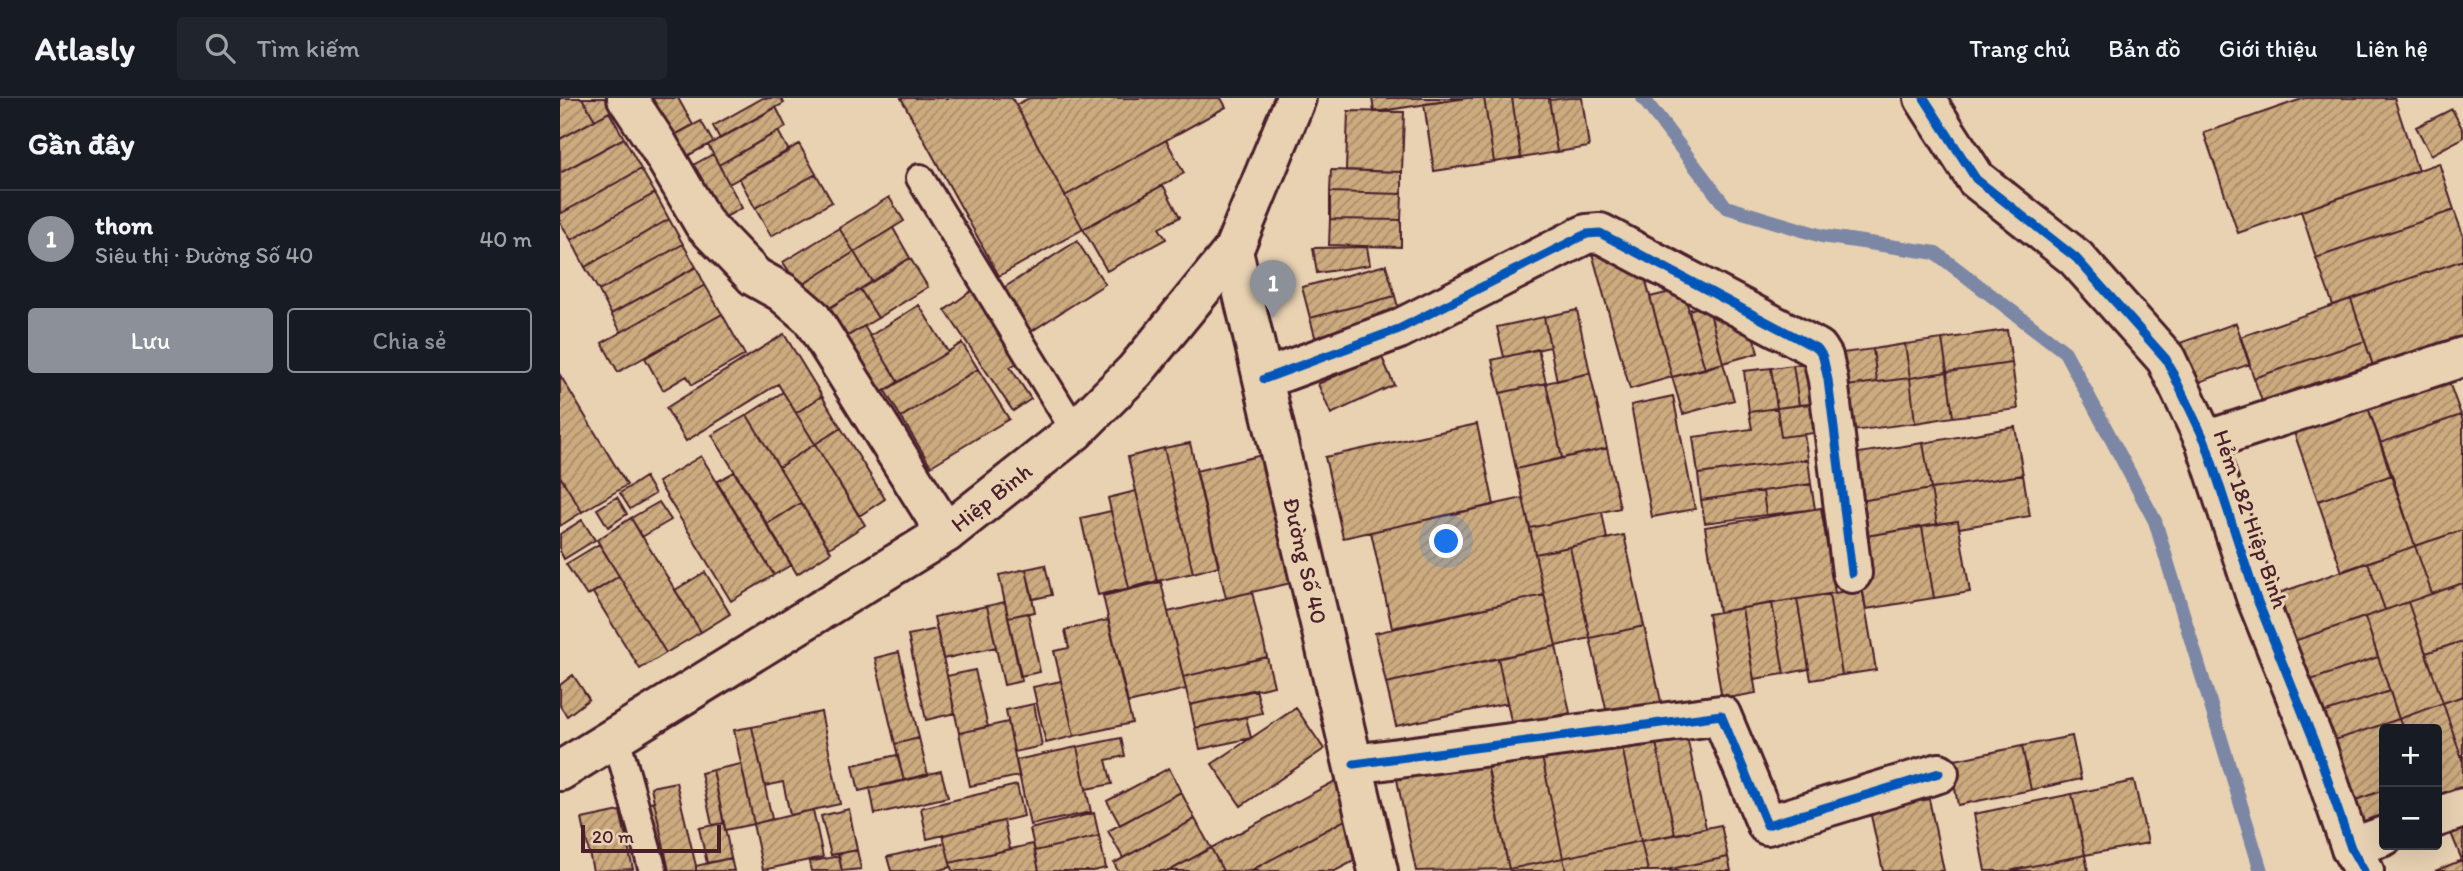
<!DOCTYPE html>
<html lang="vi">
<head>
<meta charset="utf-8">
<style>
	body { margin:0; font-family:Itim,sans-serif; background:#20242c; color:#f1f3f6 }
	.controls { position:absolute; right:21px; bottom:21px; display:grid; overflow:hidden; border-radius:7px; box-shadow:0 7px 28px #0002 }
	.controls button { width:63px; height:63px; display:grid; place-items:center; padding:0; border:0; border-bottom:2px solid #363941; background:#171b24; color:#f1f3f6; font:35px sans-serif }
	.scale { position:absolute; left:21px; bottom:18px; width:140px; box-sizing:border-box; padding-left:7px; border:4px solid #4a1f2b; border-top:0; font-size:19px; line-height:24px; white-space:nowrap; color:#4a1f2b; -webkit-text-stroke:5px #e8d2b2; paint-order:stroke }
	.you { position:absolute; left:887px; top:444px; width:24px; height:24px; margin:-18px; border:5px solid #fff; border-radius:50%; background:#1a73e8; box-shadow:0 0 0 10px #1a73e833 }
	.badge { display:grid; place-items:center; width:46px; height:46px; border-radius:50%; background:#8c9099; color:#fff; font-size:23px; font-weight:700 }
	.pin { position:absolute; translate:-50% -58px; filter:drop-shadow(0 2px 4px #0008) }
	.pin::after { content:''; position:absolute; top:37px; width:24px; height:21px; background:inherit; clip-path:polygon(0 0,100% 0,50% 100%) }
	.list { margin:0; padding:0; list-style:none }
	h2 { display:flex; justify-content:space-between; align-items:center; height:91px; margin:0; padding:0 28px; font-size:30px }
	h2 small { font-size:23px; font-weight:400; color:#9ea1a6 }
	.list li { display:grid; grid-template-columns:46px 1fr auto; gap:21px; align-items:center; box-sizing:border-box; height:98px; padding:0 28px; border-top:2px solid #363941 }
	.list b { display:block; font-size:26px; white-space:nowrap }
	.list p { margin:0; font-size:23px; white-space:nowrap; color:#9ea1a6 }
	.list em { font-size:23px; font-style:normal; color:#9ea1a6 }
	.actions { display:flex; gap:14px; padding:21px 28px }
	.actions a { flex:1; padding:16px 0; border:2px solid #8c9099; border-radius:7px; text-align:center; font-size:24px; color:#8c9099 }
	.actions .main { background:#8c9099; color:#fff }
	.icon { flex:none; width:38px; height:38px; fill:none; stroke:currentColor; stroke-width:2; stroke-linecap:round; stroke-linejoin:round }
	.map { position:relative; flex:none; width:1903px; height:773px; overflow:hidden }
	header { display:flex; align-items:center; gap:42px; box-sizing:border-box; height:98px; padding:0 35px; background:#171b24; border-bottom:2px solid #363941 }
	header strong { font-size:33px }
	nav { display:flex; gap:38px; margin-inline-start:auto; font-size:24px }
	.search { width:490px; height:63px; background:#20242c; display:flex; align-items:center; gap:18px; box-sizing:border-box; padding:0 24px; border-radius:7px; color:#9ea1a6; font-size:26px }
	main { display:flex }
	aside { flex:1; background:#171b24 }
	.map>svg:first-child { display:block }
	.lines { fill:none; stroke-linecap:round; stroke-linejoin:round }
	.stream { stroke:#7b86a5; stroke-width:14 }
	.building { fill:url(#building-hatch); stroke:#4a1f2b; stroke-width:2 }
	.service-casing { stroke:#4a1f2b; stroke-width:32 }
	.minor-casing { stroke:#4a1f2b; stroke-width:44 }
	.secondary-casing { stroke:#4a1f2b; stroke-width:44 }
	.service { stroke:#e8d2b2; stroke-width:26 }
	.minor { stroke:#e8d2b2; stroke-width:38 }
	.secondary { stroke:#e8d2b2; stroke-width:38 }
	.cycleway-casing { stroke:#e8d2b2; stroke-width:13 }
	.cycleway { stroke:#0057b8; stroke-width:9 }
	.labels { text-anchor:middle; dominant-baseline:central; stroke-width:6; stroke-linejoin:round; paint-order:stroke }
	.street-label { font-size:23px; fill:#4a1f2b; stroke:#e8d2b2 }
</style>
</head>
<body>
<header>
<strong>Atlasly</strong>
<div class="search"><svg class="icon" aria-label="search" viewBox="0 0 24 24"><circle cx="10" cy="10" r="6"/><path d="M15 15l6 6"/></svg>Tìm kiếm</div>
<nav><a>Trang chủ</a><a>Bản đồ</a><a>Giới thiệu</a><a>Liên hệ</a></nav>
</header>
<main>
<aside>
<h2>Gần đây<small></small></h2>
<ul class="list">
<li><span class="badge">1</span><div><b>thom</b><p>Siêu thị · Đường Số 40</p></div><em>40 m</em></li>
</ul>
<div class="actions"><a class="main">Lưu</a><a>Chia sẻ</a></div>
</aside>
<div class="map">
<svg width="1903" height="773" viewBox="0 0 1903 773">
	<defs>
		<pattern id="building-hatch" width="6" height="6" patternUnits="userSpaceOnUse" patternTransform="scale(1.75)"><rect width="6" height="6" fill="#ccab7f"/><path d="M-1 1l2-2M0 6l6-6M5 7l2-2" fill="none" stroke="#a88b68"/></pattern>
	</defs>
	<rect width="100%" height="100%" fill="#e8d2b2"/>
	<filter id="ink" filterUnits="userSpaceOnUse"><feTurbulence type="fractalNoise" baseFrequency=".0143" numOctaves="2"/><feDisplacementMap in="SourceGraphic" scale="14" xChannelSelector="R" yChannelSelector="G"/><feConvolveMatrix kernelMatrix="1 2 1 2 8 2 1 2 1" color-interpolation-filters="sRGB"/></filter>
	<g filter="url(#ink)">
		<g class="lines">
			<path class="stream" d="M1083,0l83,109 96,29 114,17 129,99 90,169 106,350"/>
		</g>
		<path class="building" d="M0,0h22l13,22 -35,19z
			M22,0h36l4,7 -27,15z
			M85,0h33l15,27 -26,14z
			M203,0h17l4,5 -64,36 -7,-13z
			M341,0h111l71,131 -84,47z
			M469,0h192l5,9 -161,89 -49,-91z
			M812,0h95l-93,14z
			M907,0h17l10,64 -60,9 -10,-67z
			M924,0h28l9,60 -27,4z
			M952,0h37l8,54 -36,6z
			M1007,0h15l7,49 -32,5 -8,-52z
			M1745,0h89l24,73 -180,62 -34,-100z
			M216,9l10,20 -67,38 -11,-20z
			M1892,11l11,21v8l-32,17 -15,-28z
			M788,13l56,1 -2,60 -56,-2z
			M49,14l15,26 -64,35v-34z
			M141,23l12,21 -33,18 -13,-21z
			M218,33l11,20 -60,33 -10,-19z
			M64,40l17,31 -81,45v-41z
			M606,42l18,33 -101,56 -18,-33z
			M239,46l17,30 -61,34 -16,-30z
			M153,56l29,54 -24,13 -30,-53z
			M1879,65l15,47 -138,48 -15,-47z
			M81,71l14,24 -84,47 -11,-18v-8z
			M771,72l71,2v22l-72,-2z
			M256,76l16,28 -61,34 -16,-28z
			M603,87l17,32 -21,11 7,11 -59,32 -24,-42z
			M770,94l72,2 -1,26 -71,-1z
			M95,95l14,26 -84,48 -14,-27z
			M329,99l15,24 -50,31 -15,-24z
			M1894,112l9,25v25l-130,45 -17,-47z
			M109,121l14,25 -84,47 -14,-24z
			M770,121l71,1v27l-72,-2z
			M279,130l15,24 -55,35 -16,-25z
			M333,130l17,30 -38,24 -18,-30z
			M1073,136l39,143 -42,12 -40,-143z
			M517,143l28,43 -84,54 -27,-44z
			M123,146l13,23 -85,47 -12,-23z
			M807,149l3,18 -53,8 -4,-25z
			M294,154l18,30 -56,34 -17,-29z
			M350,160l18,29 -50,31 -18,-29z
			M1903,162v95l-84,29 -28,-85z
			M826,167l9,31 -85,22 -8,-31z
			M136,169l9,18 -84,47 -10,-18z
			M145,187l17,29 -104,58 -16,-29z
			M300,191l18,29 -47,28 -15,-30z
			M414,191l48,71 -12,7 21,32 -18,12 -68,-101z
			M1123,191l22,80 -33,8 -22,-80z
			M1182,197l16,58 -35,10 -15,-58z
			M835,198l7,26 -85,22 -7,-26z
			M1791,201l14,42 -111,37 -14,-41z
			M359,207l29,47 -50,30 -28,-46z
			M1148,207l15,58 -18,6 -17,-59z
			M1017,212l13,63 -33,8 -13,-64z
			M162,216l23,41 -53,30 -5,-9 -24,14 -18,-32z
			M984,219l6,30 -46,10 -7,-30z
			M1676,225l14,41 -59,21 -14,-41z
			M304,228l34,56 -33,21 -34,-57z
			M1447,232l5,33 -65,9 -5,-33z
			M224,236l38,62 -26,17 -18,-29 -92,57 -20,-33z
			M1382,241l5,33 -37,6 -5,-34z
			M1805,243l14,43 -110,38 -15,-44z
			M402,245l16,26 -77,48 -16,-26z
			M1345,246l5,34 -33,4 -4,-33z
			M978,251l8,34 -46,10 -8,-33z
			M1313,251l4,33 -38,5 -5,-33z
			M821,257l13,30 -63,29 -13,-30z
			M1254,264l5,41 -20,2 -6,-40z
			M1163,265l11,37 -51,14 -11,-37z
			M1452,265l6,46 -65,8 -6,-45z
			M1882,265l19,52 -81,28 -18,-53z
			M1233,267l6,40 -22,3 -6,-40z
			M1211,270l6,40 -28,4 -5,-41z
			M418,271l31,50 -78,47 -30,-49z
			M1387,274l6,45 -38,6 -5,-45z
			M1030,275l17,75 -45,10 -16,-75z
			M0,277l67,110 -45,27 -22,-36z
			M1350,280l5,45 -70,9 -6,-45z
			M986,285l16,75 -46,11 -16,-76z
			M1802,292l30,85 -74,26 -30,-86z
			M223,294l32,52 -36,23 -32,-52z
			M262,298l19,32 -26,16 -19,-31z
			M1113,298l22,113 -43,8 -21,-112z
			M1259,305l4,29 -42,5 -4,-29z
			M1217,310l4,29 23,-3 4,25 -110,15 -5,-37 59,-8 -3,-17z
			M187,317l54,88 -34,21 -55,-89z
			M1901,317l2,7v108l-48,16 -35,-103z
			M917,326l17,81 -151,33 -18,-81z
			M1455,329l8,48 -92,14 -8,-46z
			M281,330l44,71 -26,17 -44,-72z
			M630,345l29,123 -26,7 -29,-125z
			M1363,345l8,46 -83,14 -8,-47z
			M255,346l50,81 -36,23 -50,-81z
			M604,350l29,125 -36,8 -29,-124z
			M1047,350l13,60 -90,20 -14,-59z
			M702,357l29,128 -65,15 -30,-127z
			M141,358l73,119 -43,26 -73,-119z
			M1248,361l3,25 -110,16 -3,-26z
			M174,374l57,93 -17,10 -58,-93z
			M1463,377l7,41 -71,12 -1,-7 -21,3 -6,-35z
			M1832,377l23,71 -73,26 -24,-71z
			M0,378l22,36 -22,14z
			M85,379l10,17 -25,15 -10,-16z
			M1251,386l4,25 -49,6 -3,-24z
			M1371,391l6,35 -83,14 -6,-35z
			M576,393l21,90 -28,7 -21,-90z
			M1203,393l3,24 -61,8 -4,-23z
			M57,399l10,17 -19,13 -11,-18z
			M963,400l21,97 -152,33 -21,-96z
			M99,404l12,18 -29,17 -11,-19z
			M241,405l30,49 -34,22 -30,-50z
			M1261,410l14,85 -116,19 -14,-85z
			M551,413l18,77 -31,7 -17,-77z
			M1042,414l5,27 -72,15 -5,-26z
			M71,420l70,114 -35,21 -69,-113z
			M22,422l13,20 -31,19 -4,-8v-17z
			M1398,423l12,71 -36,6 -12,-71z
			M1362,429l12,71 -68,11 -12,-71z
			M1903,432v53l-31,11 -17,-48z
			M1064,437l20,91 -54,12 -20,-91z
			M39,446l20,32 -32,20 -21,-32z
			M1855,448l17,48 -47,16 -17,-48z
			M1010,449l20,91 -34,8 -21,-92z
			M1808,464l17,48 -91,31 -15,-48z
			M485,467l7,30 -19,4 -7,-30z
			M466,471l9,43 -27,5 -9,-42z
			M145,474l25,42 -29,18 -26,-42z
			M59,478l47,77 -26,16 -47,-76z
			M601,484l25,107 -58,14 -25,-107z
			M1903,485v58l-37,12 -18,-51z
			M1302,490l14,82 -34,5 -13,-81z
			M692,494l15,65 -84,20 -15,-65z
			M1269,496l13,81 -31,5 -14,-81z
			M984,497l12,51 -170,37 -11,-50z
			M1237,501l12,70 -25,5 -12,-71z
			M445,504l17,79 -18,4 -17,-79z
			M1848,504l35,101 -44,16 -34,-102z
			M1212,505l12,71 -30,5 -12,-71z
			M427,508l9,41 -53,12 -9,-42z
			M1182,510l14,85 -34,6 -14,-85z
			M468,515l12,59 -20,4 -12,-59z
			M1805,519l13,40 -70,24 -14,-40z
			M548,522l24,103 -58,13 -20,-85 15,-3 -4,-18z
			M1084,528l19,84 -54,12 -19,-84z
			M377,531l18,84 -29,7 -18,-85z
			M1903,543v55l-20,7 -17,-50z
			M996,548l14,67 -58,13 -14,-68z
			M339,554l20,86 -24,6 -20,-86z
			M707,559l7,29 -84,19 -7,-28z
			M1818,559l12,34 -70,23 -12,-33z
			M938,560l9,45 -111,23 -10,-43z
			M415,572l13,57 -29,6 -12,-57z
			M13,577l16,24 -22,17 -7,-10v-21z
			M501,583l13,55 -28,7 -13,-56z
			M696,591l6,24 -67,15 -5,-23z
			M1830,593l9,28 -70,23 -9,-28z
			M1903,598v66l-20,-59z
			M1883,605l20,59v42l-26,9v-84h-34l-4,-10z
			M474,606l8,42 -28,6 -8,-42z
			M736,610l28,41 -83,57 -29,-42z
			M261,614l19,92 -50,11 -7,-33 -18,4 -13,-59z
			M686,619l5,21 -51,11 -5,-21z
			M1839,621l4,10h-19v61l-34,12 -21,-60z
			M448,624l11,54 -49,10 -11,-53z
			M192,629l20,92 -18,5 -20,-94z
			M1125,629l21,101 -31,7 -21,-102z
			M1094,635l21,102 -34,6 -20,-100z
			M1512,638l9,43 -50,11 -9,-44z
			M359,640l9,37 -24,6 -9,-37z
			M561,640l4,18 -19,4 6,24 -26,5 -9,-42z
			M1061,643l20,100 -78,17 -21,-101z
			M1462,648l9,44 -73,15 -8,-44z
			M517,649l14,65 -61,13 -14,-65z
			M924,654l25,117 -93,2 -21,-101z
			M337,657l7,26 -45,10 -6,-26z
			M982,659l21,101 -54,11 -21,-101z
			M181,666l13,60 -29,6 -12,-60z
			M609,670l12,24 -61,33 -13,-24z
			M153,672l11,53 -12,2 -11,-52z
			M381,673l7,26 -73,17 -5,-26z
			M777,682l8,40 -95,51h-27l-12,-23z
			M1574,683l14,62 -63,12 -13,-61z
			M116,684l20,84v5h-27l-18,-84z
			M457,687l7,31 -97,23 -6,-31z
			M1824,692v41l-22,7 -12,-36z
			M621,694l14,27 -72,39 -15,-27z
			M1512,696l13,61 -76,16h-24l-11,-57z
			M1369,701l15,72h-61l-13,-60z
			M94,703l15,70h-26l-13,-64z
			M289,711l8,41 -26,5 -10,-39z
			M253,712l10,47 -60,13 -10,-46z
			M60,713l13,58 -40,2 -11,-52z
			M534,715l5,23 -64,15 -5,-22z
			M635,721l16,29 -42,23h-51l-4,-8z
			M785,722l9,41 -19,10h-85z
			M444,723l6,28 -60,14 -7,-28z
			M164,725l7,35 -24,5 -8,-35z
			M1161,727l7,32 -67,14h-13l-7,-30z
			M1903,731v31h-1l-11,-27z
			M539,738l7,32 -13,3h-54l-4,-20z
			M1081,743l7,30h-82l-3,-13z
			M385,745l6,24 -16,4h-44l-4,-14z
			M473,746l6,27h-87l-2,-8z
			M651,750l12,23h-54z
			M297,752l4,19 -19,2 -4,-17z
			M1525,757l3,16h-79z
			M279,758l3,15h-31l-2,-9z
			M1168,759l3,14h-70z
			M171,760l3,13h-38v-5z
			M1003,760l3,13h-56l-1,-2z
			M1902,762l1,11h-28z"/>
		<g class="lines">
			<g class="service-casing">
				<path id="service" d="M360,80l155,253
					M56,639l37,134"/>
			</g>
			<g class="minor-casing">
				<g id="minor">
					<path d="M67,0l31,47 46,79 51,53 27,15 29,25 135,216"/>
					<path d="M1364,0l52,81 100,79 90,101 39,82 51,156 60,149 35,102 13,23"/>
					<path id="s1" d="M673,153l145,620"/>
					<path d="M704,281l135,-50 181,-92 7,-3 13,-1 218,116 5,8 5,23 24,193"/>
					<path d="M1645,343l258,-84"/>
					<path d="M794,666l367,-49 46,110 172,-52"/>
					<path d="M1877,719l26,-9"/>
					<path d="M1791,750l33,-12"/>
				</g>
			</g>
			<g class="secondary-casing">
				<g id="secondary">
					<path id="s2" d="M0,673l386,-238 129,-102 60,-60 98,-120 63,-153"/>
				</g>
			</g>
			<use href="#service" class="service"/>
			<use href="#minor" class="minor"/>
			<use href="#secondary" class="secondary"/>
			<g class="cycleway-casing">
				<path id="cycleway" d="M1364,0l52,81 100,79 90,101 39,82 51,156 60,149 35,102 13,23
					M704,281l135,-50 181,-92 7,-3 13,-1 218,116 5,8 5,23 24,193
					M794,666l367,-49 46,110 172,-52"/>
			</g>
			<use href="#cycleway" class="cycleway"/>
		</g>
	</g>
	<g class="labels">
		<g class="street-label">
			<text stroke="none"><textPath href="#s2" startOffset="511">Hiệp Bình</textPath></text>
			<text transform="translate(1691 421) rotate(71)">Hẻm 182 Hiệp Bình</text>
			<text stroke="none"><textPath href="#s1" startOffset="318">Đường Số 40</textPath></text>
		</g>
	</g>
</svg>
<div class="controls">
<button>+</button>
<button>−</button>
</div>
<div class="scale">20 m</div>
<div class="you"></div>
<div class="pin badge" style="left:713px;top:220px">1</div>
</div>
</main>
</body>
</html>
